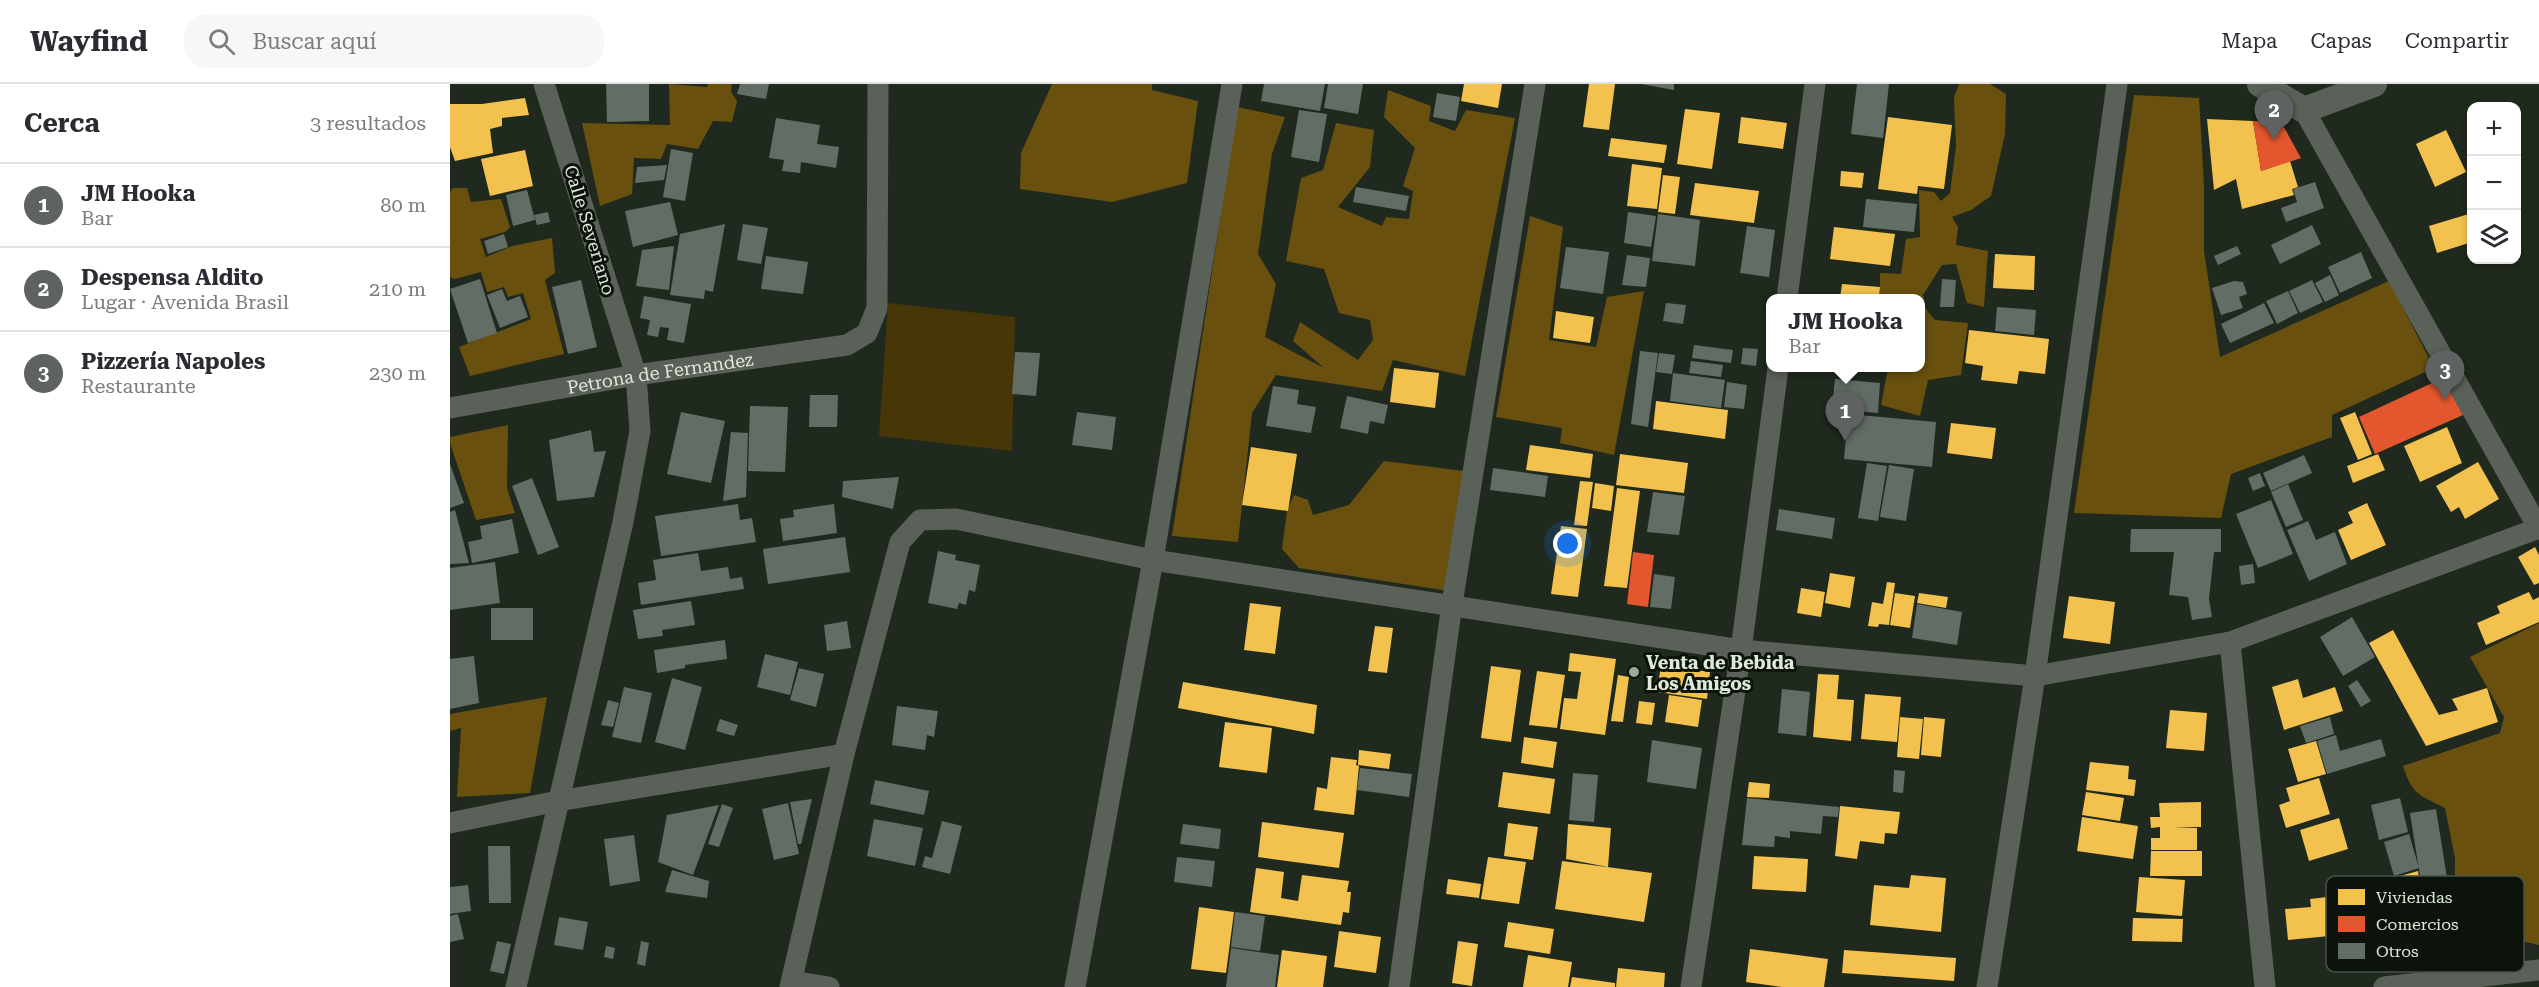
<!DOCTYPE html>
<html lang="es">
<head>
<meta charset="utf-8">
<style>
	body { margin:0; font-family:"Roboto Serif",serif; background:#f7f7f7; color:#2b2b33 }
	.controls { position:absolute; right:18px; top:18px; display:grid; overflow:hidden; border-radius:12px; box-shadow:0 3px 9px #0003 }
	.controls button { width:54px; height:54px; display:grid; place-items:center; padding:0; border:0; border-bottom:2px solid #e1e1e2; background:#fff; color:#2b2b33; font:30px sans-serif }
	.you { position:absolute; left:1118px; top:460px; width:21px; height:21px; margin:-15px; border:4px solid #fff; border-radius:50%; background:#1a73e8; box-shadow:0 0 0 9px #1a73e833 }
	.badge { display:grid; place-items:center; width:39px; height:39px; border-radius:50%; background:#5e6261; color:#fff; font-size:20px; font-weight:700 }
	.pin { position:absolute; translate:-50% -50px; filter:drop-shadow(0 2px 3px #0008) }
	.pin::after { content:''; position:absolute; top:32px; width:21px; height:18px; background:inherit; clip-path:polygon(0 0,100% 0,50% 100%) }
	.popup { position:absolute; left:1316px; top:210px; width:159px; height:78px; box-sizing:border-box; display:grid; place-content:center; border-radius:12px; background:#fff; filter:drop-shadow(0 2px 4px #0005); font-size:20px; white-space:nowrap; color:#7c7c81 }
	.popup b { font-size:22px; color:#2b2b33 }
	.popup::after { content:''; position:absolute; left:50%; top:100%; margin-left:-12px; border:12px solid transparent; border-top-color:#fff }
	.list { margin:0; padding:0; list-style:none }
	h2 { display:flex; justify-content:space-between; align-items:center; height:78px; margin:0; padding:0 24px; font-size:26px }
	h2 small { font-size:20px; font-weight:400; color:#7c7c81 }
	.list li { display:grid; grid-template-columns:39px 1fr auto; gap:18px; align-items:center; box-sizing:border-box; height:84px; padding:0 24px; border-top:2px solid #e1e1e2 }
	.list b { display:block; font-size:22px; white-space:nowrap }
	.list p { margin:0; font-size:20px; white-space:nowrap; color:#7c7c81 }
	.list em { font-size:20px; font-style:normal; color:#7c7c81 }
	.icon { flex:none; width:33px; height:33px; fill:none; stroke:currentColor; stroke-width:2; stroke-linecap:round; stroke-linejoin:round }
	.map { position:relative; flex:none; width:2089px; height:903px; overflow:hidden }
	header { display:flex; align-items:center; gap:36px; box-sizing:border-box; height:84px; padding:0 30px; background:#fff; border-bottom:2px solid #e1e1e2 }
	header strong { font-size:28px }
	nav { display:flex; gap:33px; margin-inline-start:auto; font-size:21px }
	.search { width:420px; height:54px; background:#f7f7f7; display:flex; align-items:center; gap:15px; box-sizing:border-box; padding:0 21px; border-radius:24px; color:#7c7c81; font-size:22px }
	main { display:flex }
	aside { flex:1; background:#fff }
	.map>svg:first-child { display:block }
	.green { fill:#473607 }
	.forest { fill:#69500f }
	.homes { fill:#f2c14e }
	.shops { fill:#e4572e }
	.building { fill:#626d66 }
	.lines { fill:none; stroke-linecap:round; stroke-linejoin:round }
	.minor { stroke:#5a6158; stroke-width:21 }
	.tertiary { stroke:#5a6158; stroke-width:26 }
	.poi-dot { fill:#9ca69a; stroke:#0b130a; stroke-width:2 }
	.labels { text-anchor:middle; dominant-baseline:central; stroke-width:6; stroke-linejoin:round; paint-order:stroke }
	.street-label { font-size:18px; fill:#dee9dc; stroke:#0b130a }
	.poi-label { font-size:18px; font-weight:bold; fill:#dee9dc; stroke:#0b130a; text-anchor:start }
	.key { fill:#0b130a; stroke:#4a5349; stroke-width:1.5 }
	.key-label { font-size:16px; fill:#dee9dc }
</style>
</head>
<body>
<header>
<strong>Wayfind</strong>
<div class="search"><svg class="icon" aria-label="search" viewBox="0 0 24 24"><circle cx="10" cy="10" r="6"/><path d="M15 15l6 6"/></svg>Buscar aquí</div>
<nav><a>Mapa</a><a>Capas</a><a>Compartir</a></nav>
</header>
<main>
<aside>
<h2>Cerca<small>3 resultados</small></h2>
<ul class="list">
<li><span class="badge">1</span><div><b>JM Hooka</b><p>Bar</p></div><em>80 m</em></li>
<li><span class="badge">2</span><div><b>Despensa Aldito</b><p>Lugar · Avenida Brasil</p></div><em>210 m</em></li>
<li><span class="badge">3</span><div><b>Pizzería Napoles</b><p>Restaurante</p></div><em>230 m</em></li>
</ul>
</aside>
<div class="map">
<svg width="2089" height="903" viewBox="0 0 2089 903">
	<rect width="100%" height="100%" fill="#20291e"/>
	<path class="green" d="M438,219l127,14 -3,134 -133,-15z"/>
	<path class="forest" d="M219,0l38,3 1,-3h24l-1,8 6,9 -5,21 -19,-1 -15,28 -31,-5 -6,15 -27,-1 -2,36 -32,12 -18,-83 88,2z
		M602,0h100v6l46,11 -11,82 -75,19 -92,-13 1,-36z
		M1509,0h31l16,10 -1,40 -14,62 -20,14 -19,7 6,10 -2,18 32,6 -4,56 -17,-4 -11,-39 -14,1 -19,30 3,14 9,11 33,3 -7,52 -33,5 -8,36 -39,-11 7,-37h32v-70h-40v-25l21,1 5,-35 14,-2 -1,-47 15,2 7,9 9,-8 6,-47 -2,-49z
		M938,6l43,16 -2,15 26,10 11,-21 49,8 -50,258 -72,-16 -11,31 -106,-16 -24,38 -14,129 -66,-6 65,-429 48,10 -13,37 -14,100 18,30 -11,53 59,31 -31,-27 7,-19 58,38 15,-20 -3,-20 -31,-7 -15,-44 -38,-8 15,-83 22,-8 13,-47 38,7 -4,37 -32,40 44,19 4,-9 23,2 4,-28 -10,-5 12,-38 -31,-31z
		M1684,11l65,3 5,87v66l16,106 169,-76 45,87 -102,47v22l-101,37 -10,44 -147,-5z
		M3,104h14l4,14 30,-3 9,28 -5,5 -25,7 6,18 26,-11 40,-8 3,35 -10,7 19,74 -94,22 -11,-29 72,-28 -8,-26 -15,4 -4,-10 -17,5 -6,-20 -26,7 -5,-2v-85z
		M1080,132l33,11 -14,113 47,7 11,-50 37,-6 -30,164 -54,-12 2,-15 -66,-11z
		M58,341l-1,63 8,25 -39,7 -26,-77v-6z
		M934,377l80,10 -15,120 -150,-23 -17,-19 5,-38 7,-16 14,5 5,15 36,-10z
		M2089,539v322l-85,-19 1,-68 -10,-50c-25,-13 -33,-13 -42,-42l97,-33 4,-16 -34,-60z
		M97,613l-17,96 -73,4 4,-69 -11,3v-17z"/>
	<path class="homes" d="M1014,0h38l-4,24 -37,-7z
		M1139,0h26l-6,46 -26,-3z
		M75,14l4,17 -27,3v8l-12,3 3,24 -38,8 -5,-14v-43h32z
		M1235,25l35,4 -8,56 -35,-5z
		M1291,33l46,6 -4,26 -45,-6z
		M1438,33l64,8 -8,64 -26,-3 -1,8 -39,-5z
		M1757,35l46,2 8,50 29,-10 8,26 -6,2 2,6 -52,14 -6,-30 -22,11z
		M1996,46l20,42 -31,15 -19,-43z
		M1161,54l56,7 -3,18 -56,-7z
		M75,66l8,36 -43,10 -9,-37z
		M1182,80l30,4 -5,41 -30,-3z
		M1391,87l23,2 -2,15 -22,-2z
		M1213,91l17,2 -5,37 -17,-2z
		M1245,99l64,8 -5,32 -64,-8z
		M2022,129v29l-35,11 -8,-27z
		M1384,143l61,7 -5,32 -60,-7z
		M1545,170l40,2 -1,34 -41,-2z
		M1392,200l38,3 -1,11h-39z
		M1106,227l38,6 -4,26 -37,-5z
		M1519,246l80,9 -4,35 -26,-3 -2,13 -36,-4 2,-14 -18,-3z
		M944,284l45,5 -4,35 -45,-6z
		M1206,317l72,9 -3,29 -72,-10z
		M1905,328l17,42 -14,6 -18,-42z
		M1501,339l45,5 -4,31 -45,-6z
		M1997,343l15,36 -42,19 -16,-36z
		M1080,361l63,9 -3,24 -64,-8z
		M801,363l46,7 -9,57 -46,-6z
		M1170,370l68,9 -4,30 -68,-8z
		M1928,370l7,16 -32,13 -6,-17z
		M2028,378l21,37 -34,20 -6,-12 -8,5 -15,-26z
		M1130,397l13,1 -6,44 -13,-1z
		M1145,399l19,3 -3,25 -19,-3z
		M1167,404l23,3 -13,97 -23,-2z
		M1917,419l19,42 -35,15 -13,-30 15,-7 -5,-11z
		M1111,442l26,3 -9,68 -27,-3z
		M2085,463l4,8v28l-5,2 -16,-28z
		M1380,489l25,4 -5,31 -25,-5z
		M1437,498l8,1 -6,42 -10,-1 -1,3 -10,-1 4,-24 11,2z
		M1351,504l24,4 -4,25 -24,-4z
		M2079,508l4,8 6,-3v25l-53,23 -9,-22 23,-10 -3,-7z
		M1445,509l20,3 -5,32 -20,-3z
		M1469,509l29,4 -2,11 -29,-5z
		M1619,512l46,6 -5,42 -47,-6z
		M800,519l31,4 -6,47 -31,-4z
		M925,542l18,2 -6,45 -19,-2z
		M1943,546l46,85 19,-5 -6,-11 35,-11 11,34 -72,24 -57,-103z
		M1120,569l46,6 -11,76 -45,-6 4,-31 13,1 4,-27 -13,-1z
		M1211,581l49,7 -3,27 -50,-7z
		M1041,582l30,4 -10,72 -30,-4z
		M1087,587l28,4 -8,53 -28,-3z
		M1368,590l21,1 -2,24 17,1 -3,41 -38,-4z
		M1168,591l11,2 -6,45 -12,-1z
		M1848,595l5,19 32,-11 8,24 -59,19 -12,-43z
		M733,598l134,23 -3,29 -136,-26z
		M1415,610l36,3 -4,45 -36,-3z
		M1219,611l33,5 -4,27 -33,-5z
		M1189,617l16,2 -3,22 -16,-2z
		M1720,626l37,3 -3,38 -38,-3z
		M1450,633l23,2 -4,40 -22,-2z
		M1474,633l21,2 -4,38 -20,-2z
		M775,638l47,6 -5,45 -48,-6z
		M1074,653l33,5 -4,26 -32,-5z
		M1866,657l10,33 -28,8 -10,-33z
		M909,666l32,4 -2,15 -31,-4z
		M881,673l26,3 -1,5 3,1 -5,49 -40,-5 3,-23 10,2z
		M1640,678l39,4 -1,13 8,1 -2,16 -48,-6z
		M1053,688l52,7 -5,35 -52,-7z
		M1869,694l11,36 -44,14 -7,-23 11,-4 -4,-13z
		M1299,698l21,2 -1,14 -22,-1z
		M1636,708l38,6 -4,23 -38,-6z
		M1751,718v25h-28l24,1v22h-46v-12h9v-11l-9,1 -1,-11h10l-1,-14z
		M1390,722l60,6 -3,22 -12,-1 -1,11 -24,-3 -3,18 -22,-3z
		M1632,733l56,9 -5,33 -56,-8z
		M1889,734l9,31 -39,12 -9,-31z
		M812,738l82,11 -5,35 -81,-11z
		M1058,739l30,4 -5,33 -29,-4z
		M1118,740l43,4 -3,39 -42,-8z
		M1701,767h51v25h-52z
		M1304,772l54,3 -2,33 -54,-3z
		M1038,773l38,5 -7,42 -38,-5z
		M1112,777l90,12 -8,49 -89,-13z
		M806,784l28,4 -3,26 17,3 4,-26 47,6 -2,11h4l-2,21 -6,-1 -2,13 -91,-13z
		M1968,787l5,32 -14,5 -9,-32z
		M1461,791l35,3 -5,54 -71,-7 4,-40 35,3z
		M1689,793l46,3 -3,36 -46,-4z
		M998,795l33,5 -2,14 -33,-4z
		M1950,796l8,31 -24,7 -8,-32z
		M1925,802l6,29 -20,4 -6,-29z
		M1886,812l4,39 -52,5 -3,-31 26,-2 -1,-8z
		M749,823l35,5 -8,61 -35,-4z
		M1909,831l6,46 -19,3 -7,-46z
		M1933,833l5,26 -22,5 -5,-27z
		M1683,834l50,1 -1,23 -50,-1z
		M1058,838l46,7 -4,25 -46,-7z
		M889,847l42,6 -5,36 -42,-6z
		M1008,857l20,3 -6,42 -20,-3z
		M1300,865l78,10 -4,28h-42l-36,-5z
		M832,866l45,6 -4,31h-46z
		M1394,866l112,8 -2,23 -112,-8z
		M1078,871l44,7 -4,25h-45z
		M1168,884l47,5 -1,14h-48z
		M1122,893l43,6v4h-45z"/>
	<path class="shops" d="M1803,37l28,1 20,36 -40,13z
		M1993,294l20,37 -88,39 -16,-37z
		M1183,468l21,3 -6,52 -21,-3z"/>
	<path class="building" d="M156,0h43v37l-42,1z
		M290,0h29l-3,15 -29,-5z
		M814,0h61l-5,27 -59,-10z
		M878,0h35l-5,30 -34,-6z
		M1191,0h33v6z
		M1407,0h32l-6,54 -32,-4z
		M987,9l23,4 -4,24 -23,-4z
		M849,26l28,4 -8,48 -28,-5z
		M326,34l44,7 -3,19 22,3 -3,21 -35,-6 -1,11 -18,-2 2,-11 -15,-2z
		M221,65l22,4 -8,48 -22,-4z
		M217,81l-3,15 -29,3 2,-16z
		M1865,98l9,26 -38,14 -5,-14 16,-6 -4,-13z
		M906,103l53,9 -3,15 -53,-9z
		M77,106l8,30 -22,6 -7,-31z
		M1416,115l51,5 -3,28 -51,-5z
		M220,118l8,33 -45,12 -8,-36z
		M98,128l2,10 -13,3 -3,-10z
		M1178,128l28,4 -5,31 -27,-4z
		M1208,130l42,6 -5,46 -43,-5z
		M275,140l-12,68 -8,-2 -1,9 -34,-4 10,-61z
		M293,140l25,4 -7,36 -24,-4z
		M1862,141l9,19 -41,20 -9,-19z
		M1297,142l28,4 -6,47 -29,-4z
		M54,150l4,13 -20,7 -4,-13z
		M224,162l-5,44 -33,-4 6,-36z
		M1787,162l4,8 -23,11 -4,-9z
		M1116,163l43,5 -6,42 -43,-6z
		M1911,168l11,26 -32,15 -12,-26z
		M1177,171l23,3 -4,29 -24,-2z
		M316,172l42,6 -5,32 -42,-5z
		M1880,191l9,20 -14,7 -10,-19z
		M30,195l17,54 -29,10 -18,-54z
		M1492,195l14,1 -2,27h-14z
		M131,196l16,67 -29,7 -16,-67z
		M1862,196l11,22 -23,11 -11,-22z
		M1784,197l9,1 4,12 -8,3 4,11 -22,7 -9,-27z
		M52,205l5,12 13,-5 8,21 -28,11 -13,-33z
		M1838,207l10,22 -21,11 -11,-23z
		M194,212l47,8 -7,39 -17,-3 2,-12 -9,-1 -2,10 -11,-2 3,-15 -10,-2z
		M1216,219l20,2 -3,19 -20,-3z
		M1814,219l10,20 -44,20 -9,-19z
		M1547,223l39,3 -2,25 -39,-4z
		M1244,261l39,5 -2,13 -39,-5z
		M1293,264l15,1 -2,17 -15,-2z
		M1190,267l18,2 -10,74 -17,-3z
		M565,268l25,1 -4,43 -24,-2z
		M1209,269l16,2 -3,19 -16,-2z
		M1241,277l32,4 -2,12 -32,-4z
		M1223,289l52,7 -4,28 -51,-7z
		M1385,295l45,4 -2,30 -46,-4z
		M1277,298l20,3 -3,24 -20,-2z
		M823,302l26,4 -2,14 19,3 -5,26 -45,-7z
		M360,311h28l-1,32h-28z
		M897,312l41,9 -4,19 -14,-3 -2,13 -28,-6z
		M300,322l38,1 -3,65 -37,-1z
		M231,328l44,9 -14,62 -44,-9z
		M627,328l39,5 -4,33 -40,-5z
		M1398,330l88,8 -4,45 -88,-8z
		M141,346l3,22 12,-1 -12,46 -37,4 -8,-61z
		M281,348l17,1 -2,64 -23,4z
		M1854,371l8,18 -41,18 -8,-18z
		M1417,379l20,3 -9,55 -20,-3z
		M0,380l14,39 -14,5z
		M1439,381l25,4 -8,52 -26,-4z
		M1043,384l55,8 -3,21 -55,-7z
		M1810,389l5,13 -12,5 -5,-13z
		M449,393l-6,32 -51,-12 1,-16z
		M82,394l27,69 -21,8 -26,-69z
		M1838,400l15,36 -17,7 -15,-35z
		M1203,408l32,4 -6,39 -32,-3z
		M1821,416l22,54 -35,14 -22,-54z
		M288,420l2,16 12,-2 4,24 -95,14 -6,-40z
		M384,420l3,29 -54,8 -3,-22 14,-2 -1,-7z
		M1329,425l56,9 -3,21 -56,-9z
		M5,426l14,53 -19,1v-52z
		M62,435l7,34 -47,10 -4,-21 14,-3 -2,-13z
		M1858,437l8,19 19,-8 12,32 -38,17 -22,-51z
		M1681,445h90v23h-7l-5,47 3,18 -20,3 -4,-23 -19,-2 5,-43h-44z
		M395,453l5,35 -82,12 -5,-35z
		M488,467l18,4 -1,5 25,5 -5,27 -6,-2 -3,15 -7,-2 -2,6 -29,-6z
		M248,469l3,18 27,-4 2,12 12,-2 2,12 -103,16 -3,-22 18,-3 -3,-20z
		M45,478l5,41 -50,7v-42z
		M1803,480l2,19 -14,2 -2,-19z
		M1204,490l21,3 -4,32 -21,-2z
		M241,517l4,24 -33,5 1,6 -25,3 -5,-29z
		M1467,520l45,8 -5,33 -45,-7z
		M41,524h42v32h-42z
		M1902,533l23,40 -32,19 -23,-39z
		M397,537l4,27 -24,3 -3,-26z
		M275,556l2,19 -42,6v3l-28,5 -3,-23z
		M315,570l33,8 -8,33 -33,-8z
		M24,572l5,47 -29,6v-50z
		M349,584l25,6 -8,33 -26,-7z
		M222,594l30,9 -17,63 -30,-8z
		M1907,596l14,21 -10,6 -13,-21z
		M174,603l28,6 -11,50 -29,-6z
		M1332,605l28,3 -4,44 -28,-3z
		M158,616l11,3 -6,24 -12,-2z
		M447,622l41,5 -4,26 -7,-2 -2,15 -33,-5z
		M1880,633l4,17 -28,9 -6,-17z
		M270,635l18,6 -4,11 -18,-5z
		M1886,651l4,16 41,-12 5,17 -59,18 -10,-33z
		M1202,656l50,8 -6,41 -49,-7z
		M910,684l52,6 -3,23 -52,-7z
		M1444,686l11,1 -2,22 -10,-1z
		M1123,689l25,2 -4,47 -25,-2z
		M425,696l54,11 -5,24 -54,-11z
		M1297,714l92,9 -1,10 -15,-1 -2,18 -31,-3v7l-15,-2 -1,11 -32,-2z
		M1950,714l8,34 -29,8 -8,-35z
		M362,715l-11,45h-3l-8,-42z
		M338,719l11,51 -25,6 -12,-51z
		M272,720l11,4 -14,39 -11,-3z
		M269,721l-26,70 -35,-13 9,-47z
		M1986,725l14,88 -26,4 -14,-88z
		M424,735l49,9 -8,38 -48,-10z
		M492,737l20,5 -12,48 -28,-7 3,-11 7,2z
		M733,740l38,5 -2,20 -39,-5z
		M1959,750l10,34 -25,8 -10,-34z
		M184,751l6,46 -30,5 -6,-47z
		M38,762h22l1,57h-22z
		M727,773l38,4 -3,26 -38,-5z
		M222,786l37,11 -2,17 -42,-6z
		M18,801l3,26 -21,3v-27z
		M785,828l30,4 -5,35 -29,-4z
		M8,830l6,25 -14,3v-26z
		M109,833l29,5 -5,28 -29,-5z
		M47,857l14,3 -7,30 -14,-3z
		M191,857l8,2 -4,23 -8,-2z
		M156,862l9,2 -2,11 -9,-2z
		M781,864l48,7 -4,32h-49z"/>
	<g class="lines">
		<g class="minor">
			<path d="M1854,26l235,419"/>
			<path d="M1337,214l28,-214"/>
			<path id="s1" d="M0,324l186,-33 211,-30 20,-12 10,-25 1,-224"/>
			<path d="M1780,558l35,345"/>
			<path d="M0,739l108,-22 286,-47"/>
			<path d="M342,897l37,6"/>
			<path d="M66,903l107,-465 17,-91 -4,-56 -92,-291"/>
			<path d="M340,903l54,-233 56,-212 20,-22 36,-1 197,41 588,90 294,26 195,-34 309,-114"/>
			<path d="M625,903l78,-427 79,-476"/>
			<path d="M949,903l53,-383 83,-520"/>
			<path d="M1241,903l50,-337 37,-282"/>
			<path d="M1537,903l48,-311 82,-592"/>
			<path d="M1934,903l155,-17"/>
		</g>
		<path class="tertiary" d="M1810,0l44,26 70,-26"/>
	</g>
	<circle class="poi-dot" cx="1184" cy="588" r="6"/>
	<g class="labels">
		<g class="street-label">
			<text transform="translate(140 146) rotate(73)">Calle Severiano</text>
			<text stroke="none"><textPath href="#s1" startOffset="213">Petrona de Fernandez</textPath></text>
		</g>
		<g class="poi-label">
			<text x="1196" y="578">Venta de Bebida<tspan x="1196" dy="21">Los Amigos</tspan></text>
		</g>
	</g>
	<rect x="1876" y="792" width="198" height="96" rx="9" class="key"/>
	<rect x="1888" y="805" width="27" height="16" fill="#f2c14e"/>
	<rect x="1888" y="832" width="27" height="16" fill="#e4572e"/>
	<rect x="1888" y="859" width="27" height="16" fill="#626d66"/>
	<g class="key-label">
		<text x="1926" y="819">Viviendas</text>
		<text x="1926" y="846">Comercios</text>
		<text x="1926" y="873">Otros</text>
	</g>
</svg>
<div class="controls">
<button>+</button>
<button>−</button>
<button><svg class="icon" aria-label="layers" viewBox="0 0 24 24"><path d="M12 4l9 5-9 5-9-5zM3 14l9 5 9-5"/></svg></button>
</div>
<div class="you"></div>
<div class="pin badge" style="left:1395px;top:357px">1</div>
<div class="popup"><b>JM Hooka</b>Bar</div>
<div class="pin badge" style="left:1824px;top:56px">2</div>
<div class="pin badge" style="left:1995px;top:316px">3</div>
</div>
</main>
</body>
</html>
